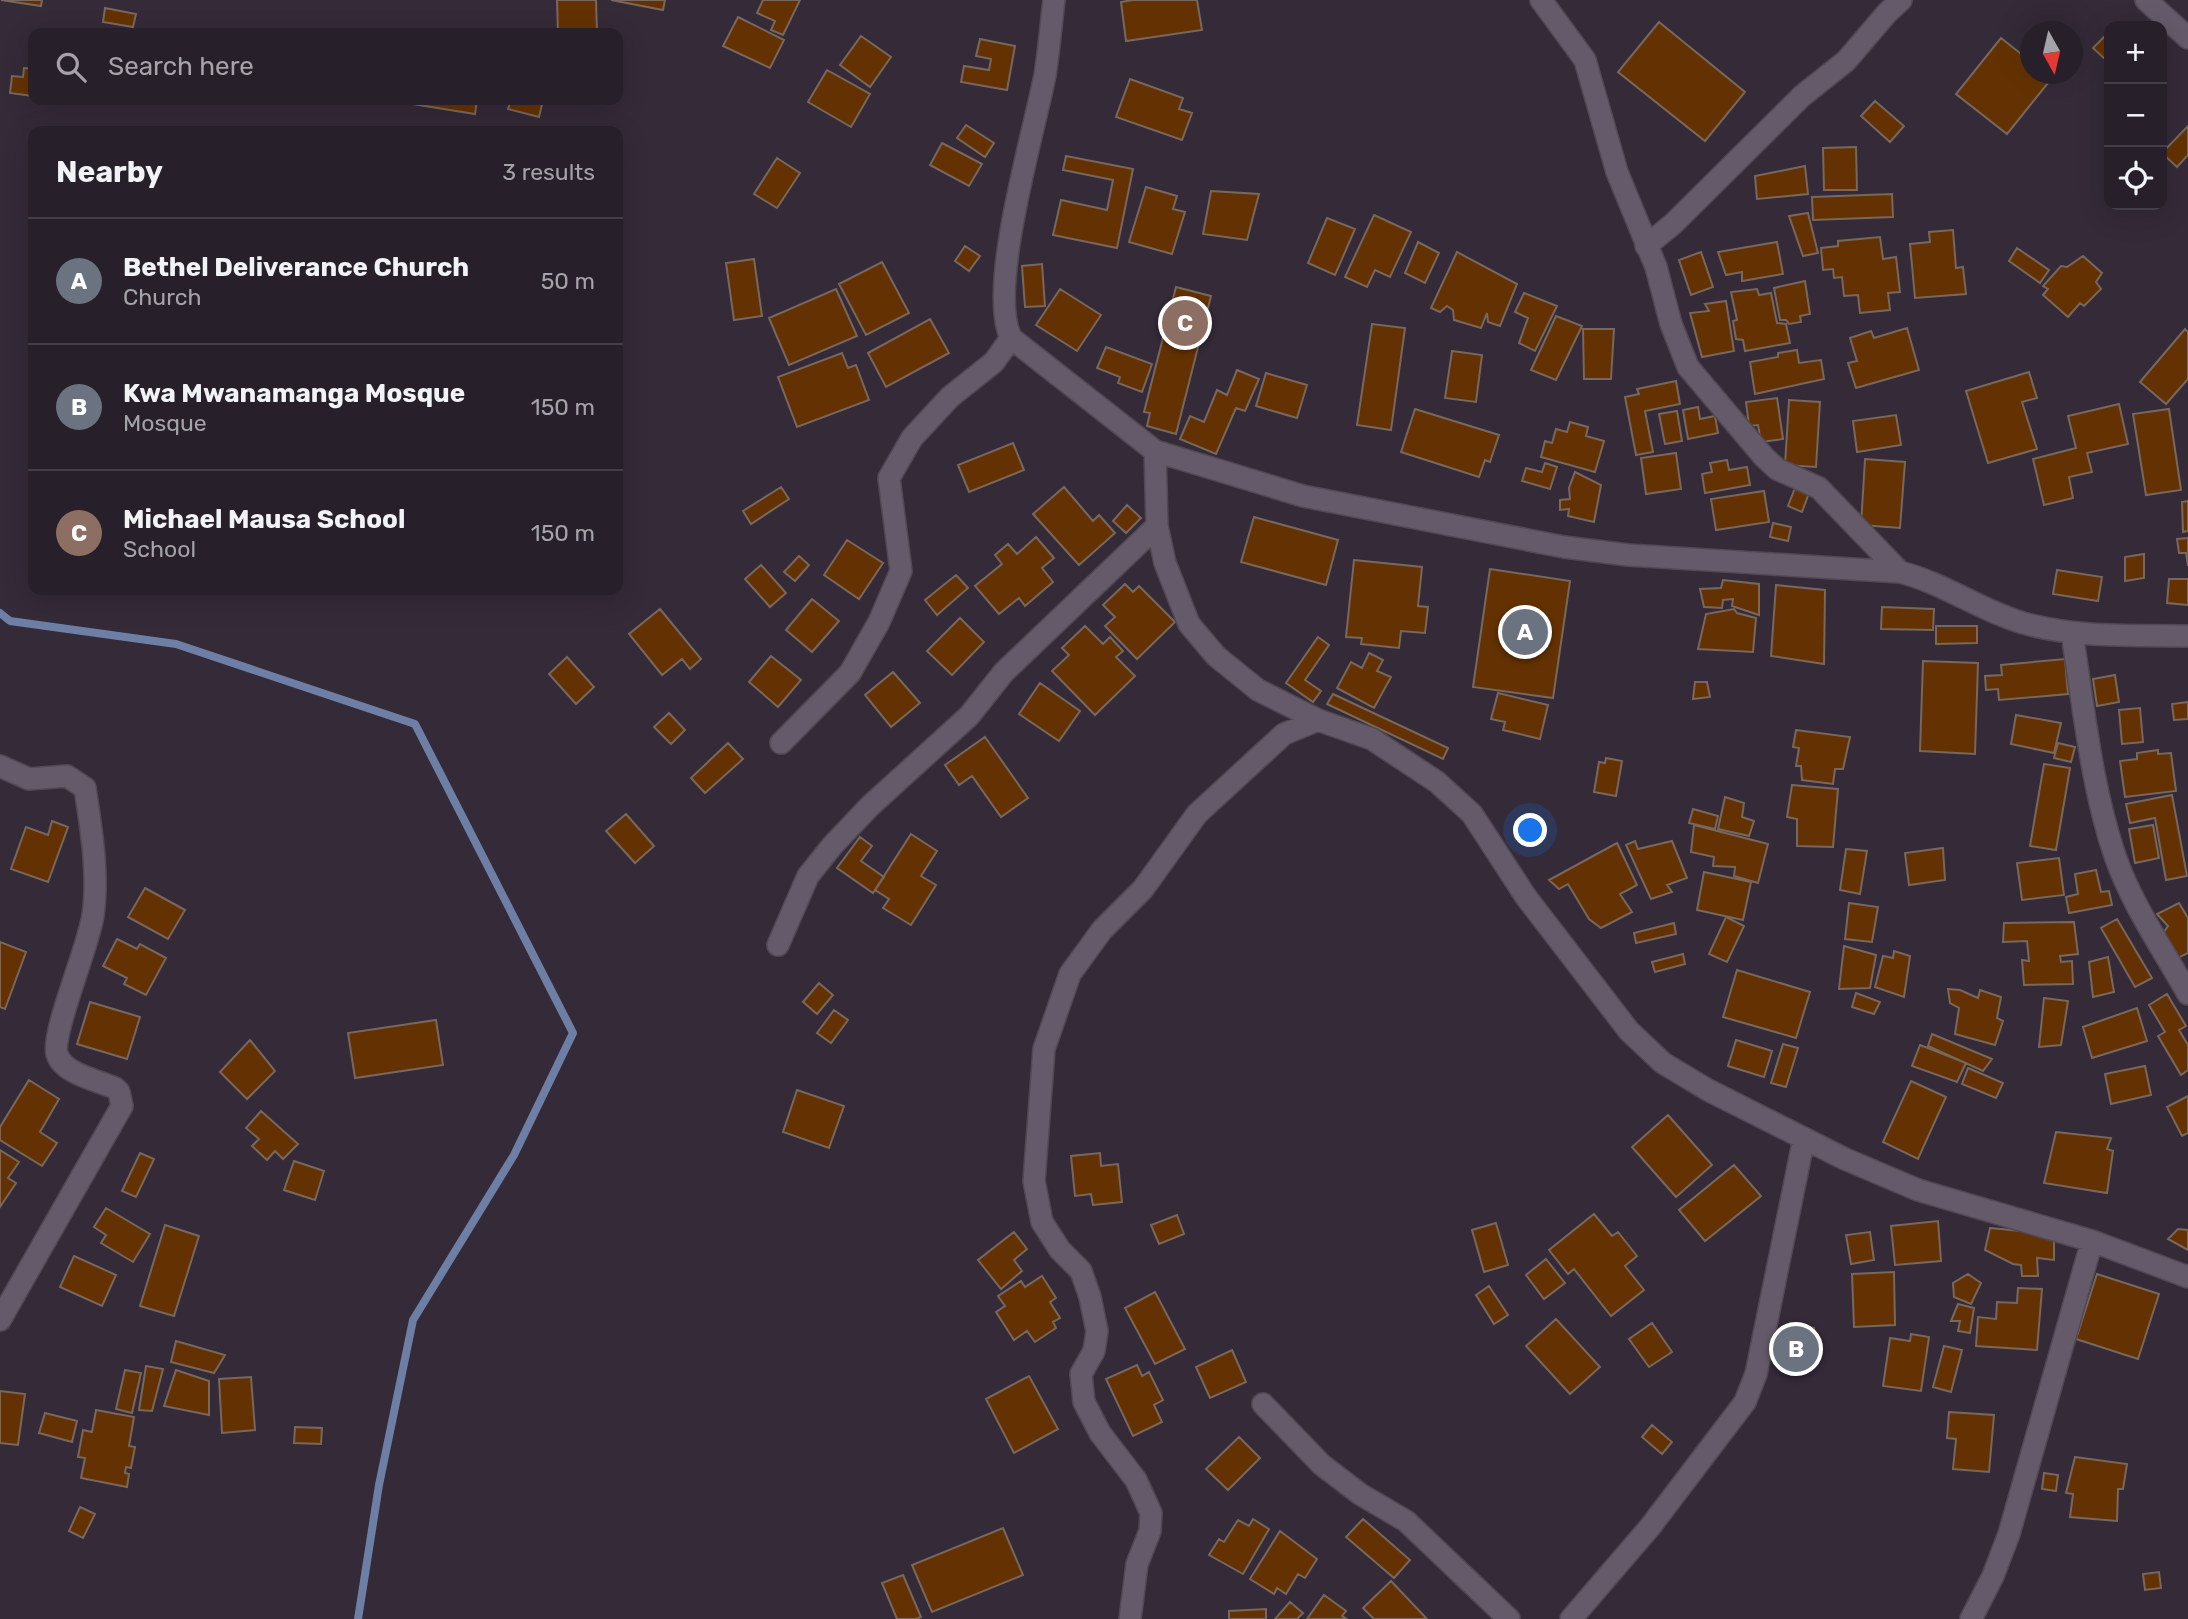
<!DOCTYPE html>
<html lang="en">
<head>
<meta charset="utf-8">
<style>
	body { margin:0; font-family:Rubik,sans-serif; background:#332d36; color:#f1f3f6 }
	.controls { position:absolute; right:21px; top:21px; display:grid; overflow:hidden; border-radius:14px; box-shadow:0 7px 28px #0002 }
	.controls button { width:63px; height:63px; display:grid; place-items:center; padding:0; border:0; border-bottom:2px solid #433e47; background:#27202a; color:#f1f3f6; font:35px sans-serif }
	.compass { position:absolute; left:2020px; top:21px; width:63px; height:63px; border-radius:50%; background:#27202a; box-shadow:0 7px 28px #0002; rotate:172deg }
	.you { position:absolute; left:1531px; top:831px; width:24px; height:24px; margin:-18px; border:5px solid #fff; border-radius:50%; background:#1a73e8; box-shadow:0 0 0 10px #1a73e833 }
	.badge { display:grid; place-items:center; width:46px; height:46px; border-radius:50%; background:#b45309; color:#fff; font-size:23px; font-weight:700 }
	.pin { position:absolute; translate:-50% -50%; border:4px solid #fff; box-shadow:0 2px 7px #0006 }
	.list { margin:0; padding:0; list-style:none }
	h2 { display:flex; justify-content:space-between; align-items:center; height:91px; margin:0; padding:0 28px; font-size:30px }
	h2 small { font-size:23px; font-weight:400; color:#a4a3a8 }
	.list li { display:grid; grid-template-columns:46px 1fr auto; gap:21px; align-items:center; box-sizing:border-box; height:126px; padding:0 28px; border-top:2px solid #433e47 }
	.list b { display:block; font-size:26px; white-space:nowrap }
	.list p { margin:0; font-size:23px; white-space:nowrap; color:#a4a3a8 }
	.list em { font-size:23px; font-style:normal; color:#a4a3a8 }
	.icon { flex:none; width:38px; height:38px; fill:none; stroke:currentColor; stroke-width:2; stroke-linecap:round; stroke-linejoin:round }
	.map { position:relative; flex:none; width:2188px; height:1619px; overflow:hidden }
	.search { position:absolute; background:#27202a; box-shadow:0 7px 28px #0002; left:28px; top:28px; width:595px; height:77px; display:flex; align-items:center; gap:18px; box-sizing:border-box; padding:0 24px; border-radius:14px; color:#a4a3a8; font-size:26px }
	.panel { position:absolute; background:#27202a; box-shadow:0 7px 28px #0002; left:28px; top:126px; width:595px; height:469px; border-radius:14px }
	.map>svg:first-child { display:block }
	.lines { fill:none; stroke-linecap:round; stroke-linejoin:round }
	.stream { stroke:#6d7fa5; stroke-width:8 }
	.building { fill:#643202; stroke:#78675c; stroke-width:2 }
	.minor-casing { stroke:#504853; stroke-width:24 }
	.minor { stroke:#655a69; stroke-width:21 }
</style>
</head>
<body>
<div class="map">
<svg width="2188" height="1619" viewBox="0 0 2188 1619">
	<rect width="100%" height="100%" fill="#342a38"/>
	<g class="lines">
		<path class="stream" d="M0,613l10,8 166,23 239,80 158,309 -59,122 -101,165 -34,165 -21,134"/>
	</g>
	<path class="building" d="M1,0h41l-1,6z
		M557,0h39l1,33h-39z
		M611,0h54l-2,10z
		M763,0h37l-17,35 -12,-5 4,-9 -18,-8z
		M1133,0h64l5,30 -76,11 -5,-39z
		M105,8l31,6 -3,13 -30,-5z
		M738,17l46,23 -14,28 -47,-22z
		M1659,22l86,70 -40,49 -87,-69z
		M2108,33l1,1v29l-16,-15z
		M861,36l30,21 -21,30 -30,-22z
		M2001,38l29,23v13h16l6,4 -45,56 -51,-40z
		M980,39l35,7 -8,44 -46,-8 3,-16 25,4 2,-11 -15,-3z
		M24,68l9,1v27l-23,-3 2,-17 11,1z
		M827,70l43,24 -19,33 -43,-25z
		M1130,79l53,19 -4,11 13,4 -10,27 -66,-23z
		M388,100h89l-2,14z
		M511,100h32l-4,17 -31,-8z
		M1875,101l29,25 -14,16 -29,-26z
		M966,125l28,18 -9,14 -28,-19z
		M2188,126v29l-11,12 -15,-14z
		M942,143l40,21 -13,22 -39,-21z
		M1856,147l1,43h-33l-1,-42z
		M1066,156l67,13 -16,79 -64,-13 8,-35 46,10 6,-30 -50,-10z
		M777,158l23,15 -23,35 -23,-14z
		M1805,166l3,28 -51,5 -2,-23z
		M1146,187l31,9 -4,13 12,3 -13,42 -43,-12z
		M1211,191l48,3 -12,46 -44,-6z
		M1892,194l1,23 -80,3 -1,-23z
		M1808,213l10,40 -15,3 -14,-40z
		M1374,215l37,17 -21,45 -15,-7 -8,17 -22,-10z
		M1327,218l28,11 -20,46 -27,-12z
		M1953,230l3,38 7,-1 3,27 -51,4 -5,-54 20,-2 -1,-10z
		M1880,237l3,22 13,-2 4,35 -12,1 2,17 -30,3 -2,-18 -14,1 -2,-19 -8,1 -1,-9 -10,1 -2,-22 17,-2v-5z
		M1418,242l21,11 -14,30 -20,-10z
		M1777,242l6,32 -41,7v-9l-16,3 -8,-23z
		M965,246l15,10 -11,15 -14,-10z
		M2017,248l32,22 -9,13 -31,-22z
		M1457,252l60,32 -17,42 -12,-4 -1,-9 -6,15 -27,-8 -1,-10 -6,-4 -7,6 -9,-4z
		M1701,252l12,35 -22,8 -12,-35z
		M2083,256l19,17 -6,9 5,7 -17,17 -4,-3 -12,14 -25,-22 5,-6 -5,-3 18,-20 6,1z
		M754,259l8,57 -28,4 -8,-57z
		M882,262l27,51 -43,22 -27,-51z
		M1042,264l3,42 -20,1 -3,-41z
		M1805,281l5,33 -10,2 1,6 -12,2 -3,-4h-6l-6,-32z
		M1176,287l35,9 -35,138 -29,-8 3,-13 -6,-1z
		M836,289l21,47 -68,29 -20,-47z
		M1060,289l41,26 -24,36 -41,-26z
		M1757,289l2,6 12,-2 6,30 9,1 4,19 -45,8 -2,-11 -7,-1 -3,-18 4,-1 -6,-28z
		M1524,293l33,13 -22,45 -16,-8 9,-25 -13,-6z
		M1726,301l8,50 -32,6 -12,-44 19,-2 -4,-7z
		M1556,316l26,10 -26,54 -25,-10z
		M930,319l19,34 -63,34 -18,-34z
		M1372,324l33,4 -14,102 -34,-5z
		M1907,328l12,42 -63,18 -8,-25 9,-2 -7,-23 21,-7 3,7z
		M1583,329h31l-3,50h-27z
		M2185,329l3,3v47l-22,25 -26,-22z
		M1106,347l46,17 -10,28 -24,-9 2,-6 -23,-9z
		M1797,350l2,13 22,-3 3,19 -69,15 -5,-32 28,-5v-4z
		M1452,351l30,4 -6,47 -31,-4z
		M842,353l6,15 8,-3 13,35 -72,27 -19,-50z
		M1237,370l22,9 -14,32 -9,-3 -20,46 -36,-15 10,-23 14,6 13,-32 10,5z
		M2029,372l8,26 -15,4 15,47 -49,14 -22,-72z
		M1266,373l41,12 -10,33 -41,-12z
		M1676,381l4,23 -35,7 8,41 -17,3 -11,-58 14,-3 -2,-5z
		M1777,398l6,41 -22,3 -3,-17 -9,1 -3,-24z
		M1789,400l31,2 -4,65 -31,-2z
		M2119,404l9,40 -41,9 5,19 -23,5 4,21 -29,7 -11,-46 43,-11 -8,-32z
		M1698,407l2,12 15,-3 3,17 -30,6 -5,-29z
		M1415,409l84,26 -9,27 -5,-2 -6,17 -78,-25z
		M2169,409l12,81 -35,5 -13,-81z
		M1677,411l5,30 -17,3 -6,-30z
		M1896,415l5,30 -44,7 -4,-31z
		M1570,422l18,5 -2,9 18,5 -9,31 -54,-15 4,-16 7,2 4,-14 11,3z
		M1013,443l11,27 -55,22 -11,-27z
		M1676,453l5,36 -35,5 -5,-36z
		M1865,459l40,3 -5,66 -39,-3z
		M1727,460l2,10 18,-3 3,18 -45,8 -3,-19 10,-2 -2,-9z
		M1545,463l12,4 -7,22 -28,-8 4,-13 16,4z
		M1575,472l26,13 -7,37 -26,-6 1,-7 -9,1v-10l10,-1 -1,-11z
		M781,487l8,12 -38,25 -8,-13z
		M1064,487l29,34 6,-6 16,18 -36,32 -46,-51z
		M1795,488l14,5 -7,19 -14,-6z
		M1764,491l5,31 -53,8 -5,-31z
		M2188,501v30l-5,1 -1,-30z
		M1127,505l14,13 -15,15 -13,-12z
		M1254,517l84,23 -12,45 -85,-23z
		M1773,523l18,4 -3,14 -18,-4z
		M1036,537l18,21 -12,10 11,14 -28,24 -6,-8 -20,16 -24,-28 27,-22 -7,-9 13,-11 9,10z
		M2188,538v28l-2,-13h-7l-2,-14z
		M847,540l36,23 -24,36 -35,-24z
		M2144,554v24l-19,3v-24z
		M799,556l10,9 -14,16 -11,-9z
		M1354,560l68,7 -4,39 10,1 -3,26 -24,-2 -2,17 -38,-4 1,-6 -16,-1z
		M761,565l25,28 -16,14 -25,-28z
		M1490,569l80,12 -17,117 -80,-11z
		M2057,570l45,7 -4,24 -45,-7z
		M956,575l12,13 -31,27 -12,-15z
		M2169,579h19v26l-21,-2z
		M1723,580l36,4v31l-27,-9 1,-7 -10,1 -1,8 -18,-1 -4,-18 21,-1z
		M1125,584l8,8 6,-6 36,36 -38,37 -32,-33 10,-9 -12,-12z
		M1776,585l49,5 -1,74 -53,-8z
		M812,599l27,22 -27,31 -26,-22z
		M1882,607l52,2 -1,21 -52,-1z
		M660,609l41,50 -11,10 -8,-10 -20,16 -33,-41z
		M1734,609l3,4 19,5 -3,34 -55,-3 8,-35z
		M960,618l24,24 -32,33 -25,-24z
		M1085,626l18,18 7,-7 13,14 -7,6 19,19 -40,39 -43,-44 17,-16 -7,-7z
		M1936,626h41v17l-41,1z
		M1318,637l11,8 -24,35 16,11 -8,11 -27,-19z
		M1369,653l14,7 -6,11 14,6 -17,31 -37,-20 14,-26 11,6z
		M771,656l30,24 -23,27 -29,-25z
		M567,657l27,30 -18,17 -27,-30z
		M2065,659l3,35 -69,6 -1,-11 -12,1 -1,-14 17,-1 -1,-10z
		M1923,661l55,2 -3,91 -55,-3z
		M893,672l27,31 -29,24 -26,-32z
		M2115,675l4,27 -22,4 -4,-27z
		M1695,682h12l3,15 -17,2z
		M1040,683l40,28 -21,30 -40,-27z
		M1498,693l50,12 -8,34 -37,-9 2,-8 -14,-3z
		M1333,694l115,54 -5,11 -116,-55z
		M2188,702v17l-14,1 -2,-16z
		M2140,708l3,34 -21,2 -3,-34z
		M669,713l16,17 -14,14 -17,-17z
		M2016,715l45,8 -7,30 -43,-9z
		M1796,730l54,7 -7,32h-8l-2,15 -31,-4 -1,-14h-5l3,-18 -6,-1z
		M985,737l43,61 -27,19 -29,-41 -13,9 -14,-20z
		M728,743l15,16 -38,34 -14,-15z
		M2058,743l17,4 -4,15 -17,-4z
		M2158,750v4l13,-1 5,38 -51,6 -5,-36 17,-2v-6z
		M1606,758l16,3 -6,35 -22,-4 5,-30 6,1z
		M2044,764l26,4 -14,82 -26,-4z
		M1792,785l46,4 -5,58 -36,-1v-27l-10,-2z
		M2172,795l15,81 -21,4 -11,-62 -25,5 -4,-19z
		M1725,797l19,6 -2,14 12,4 -5,15 -31,-7z
		M1693,809l25,7 -3,13 -26,-6z
		M626,814l28,32 -19,17 -29,-32z
		M52,821l16,6 -20,55 -37,-13 15,-42 22,8z
		M1694,825l74,19 -10,39 -24,-7 1,-9 -22,-1 1,-9 -23,-5z
		M2153,825l6,33 -24,5 -6,-34z
		M911,834l26,17 -16,25 15,9 -25,40 -28,-17 6,-9 -14,-9z
		M860,837l12,9 -11,15 23,16 -11,16 -36,-25z
		M1635,841l3,8 34,-8 15,37 -20,7 5,7 -21,7 -25,-54z
		M1617,843l20,42 -17,9 12,18 -31,16 -12,-9 -21,-35 -9,5 -10,-9z
		M1943,848l2,32 -36,5 -4,-32z
		M1846,849l21,2 -7,43 -20,-4z
		M2059,858l5,37 -42,5 -5,-37z
		M2096,870l5,22 8,-1 3,14 -43,8 -3,-16 12,-3 -3,-20z
		M1704,872l47,10 -8,38 -46,-10z
		M145,888l40,22 -17,29 -40,-22z
		M1849,903l29,4 -6,35 -27,-3z
		M2179,903l9,15v35l-10,5 -15,-25 5,-7 -11,-12z
		M1726,917l18,9 -17,36 -18,-8z
		M2117,919l35,59 -17,9 -34,-59z
		M2074,922l4,32 -18,2 1,6 11,-1 1,23 -49,1 -2,-25 7,1 -2,-20 -24,1 1,-19z
		M1674,923l2,11 -40,9 -2,-10z
		M117,939l20,10 3,-5 26,14 -20,37 -22,-11 3,-6 -24,-12z
		M0,942l26,10 -21,57 -5,-2z
		M1844,946l32,9 -6,33 -31,1z
		M1894,951l16,5 -6,41 -29,-10 8,-31 10,2z
		M1683,954l2,10 -30,8 -3,-10z
		M2108,957l6,35 -21,5 -4,-35z
		M1737,970l73,22 -14,46 -73,-21z
		M819,983l14,12 -16,19 -14,-12z
		M1948,989l12,1 18,8 2,-8 21,7 -4,21 6,3 -8,24 -40,-11 4,-26 -9,-5z
		M1856,993l24,9 -6,12 -22,-7z
		M2167,994l19,32 -7,4 9,15v25l-7,5 -23,-39 7,-4 -16,-27z
		M2044,998l24,3 -7,44 -22,2z
		M90,1002l50,15 -13,42 -50,-15z
		M2137,1008l10,33 -55,17 -9,-31z
		M834,1010l14,10 -17,23 -14,-10z
		M436,1020l7,45 -88,13 -7,-45z
		M1932,1034l60,25 -9,12 -55,-25z
		M250,1040l25,31 -28,28 -27,-27z
		M1736,1040l36,11 -8,26 -36,-11z
		M1783,1044l15,4 -12,39 -15,-4z
		M1920,1045l46,18 -9,19 -45,-16z
		M2145,1066l6,29 -40,9 -6,-30z
		M1968,1068l35,15 -7,15 -34,-14z
		M29,1080l30,19 -19,33 17,11 -15,23 -42,-26v-13z
		M1911,1081l35,16 -28,62 -35,-17z
		M797,1090l47,16 -15,42 -46,-16z
		M2188,1096v37l-6,3 -15,-29z
		M261,1111l37,33 -15,15 -8,-8 -8,9 -15,-14 7,-7 -13,-11z
		M1668,1115l44,50 -36,32 -44,-50z
		M2056,1132l55,6 -4,11 6,2 -6,42 -63,-10z
		M0,1150l19,12 -11,16 8,5 -16,24z
		M140,1153l14,6 -18,38 -14,-6z
		M1100,1153l1,13 17,-2 4,38 -29,3 -2,-11 -16,2 -4,-40z
		M294,1161l30,10 -9,29 -31,-10z
		M1734,1165l27,31 -56,45 -26,-31z
		M106,1208l44,26 -17,28 -32,-19 5,-8 -12,-8z
		M1594,1214l18,22 6,-4 19,24 -12,10 19,24 -33,26 -37,-47 -6,5 -19,-24z
		M1177,1215l7,19 -25,10 -8,-19z
		M1938,1221l3,40 -46,4 -4,-39z
		M1496,1223l12,42 -24,7 -12,-42z
		M165,1225l34,11 -25,80 -34,-10z
		M1990,1228l64,6v26l-17,-2 1,18h-16l-1,-11 -8,-1 -28,-14z
		M2178,1229l10,1v20l-20,-11z
		M1014,1232l13,17 -13,11 8,11 -21,18 -23,-29z
		M1870,1232l4,28 -23,4 -5,-29z
		M74,1256l42,19 -14,31 -42,-19z
		M1546,1259l19,24 -21,16 -18,-24z
		M1894,1272l1,53 -41,2 -2,-53z
		M1968,1274l13,9 -10,21 -17,-7 -1,-14z
		M2097,1274l62,20 -21,65 -62,-20z
		M1042,1276l14,22 -6,4 10,16 -7,4 3,6 -21,14 -8,-11 -13,9 -18,-28 9,-6 -7,-10 23,-15 4,6z
		M1489,1286l19,29 -14,9 -18,-29z
		M2018,1288l24,1 -5,61 -61,-4 2,-29 18,2 1,-17 20,1z
		M1155,1292l30,57 -30,15 -30,-56z
		M1958,1304l16,4 -4,25 -12,-2 2,-10h-9z
		M1556,1319l44,48 -30,27 -44,-48z
		M1652,1323l20,29 -23,15 -20,-28z
		M1790,1323l24,5 -8,39 -36,-8 4,-18 12,2z
		M1911,1334l18,3 -8,54 -38,-5 7,-48 20,3z
		M176,1341l49,14 -11,18 -43,-11z
		M1944,1346l18,4 -11,42 -18,-5z
		M1232,1350l14,32 -36,16 -14,-31z
		M1137,1365l5,11 7,-4 14,28 -9,5 8,17 -29,14 -27,-57z
		M146,1366l17,3 -11,42 -13,-1z
		M125,1370l16,3 -9,40 -16,-4z
		M176,1370l33,11v34l-45,-9z
		M1029,1376l29,53 -44,24 -28,-54z
		M251,1377l4,53 -33,3 -3,-54z
		M0,1391l25,3 -7,51 -18,-2z
		M96,1410l38,7 -5,29 6,1 -4,21 -5,-1 -1,6 4,1 -2,13 -46,-9 4,-20 -7,-1 5,-27 9,2z
		M1949,1412l45,3 -5,57 -36,-3 3,-30 -9,-1z
		M45,1413l32,8 -5,21 -33,-9z
		M1652,1425l20,17 -10,12 -20,-17z
		M295,1427l27,1 -1,16 -27,-1z
		M1239,1437l21,21 -32,32 -22,-21z
		M2075,1457l52,7 -4,25h-5l-1,32 -47,-4 3,-23 -7,-1z
		M2044,1473l14,2 -2,16 -14,-2z
		M80,1507l15,7 -12,24 -14,-7z
		M1253,1519l16,10 -26,45 -34,-19 10,-16 5,3 14,-22 11,6z
		M1363,1519l47,41 -16,18 -48,-41z
		M1003,1528l20,47 -91,37 -20,-47z
		M1280,1531l37,28 -12,19 -7,-4 -12,20 -9,-6 -3,6 -24,-15z
		M2159,1572l2,16 -16,2 -2,-16z
		M903,1575l18,42 -5,2h-19l-15,-36z
		M1391,1581l36,38h-53l-11,-11z
		M1324,1595l22,16 -4,5 5,3h-40z
		M1290,1602l13,11 -6,6h-22z
		M1266,1609v10h-37v-8z"/>
	<g class="lines">
		<g class="minor-casing">
			<path id="minor" d="M1054,0c-3,25 -5,50 -9,75 -11,58 -58,214 -34,263l144,113 148,45 261,51 64,8 272,17c46,12 79,38 123,51 54,15 109,12 165,13
				M1541,0l44,60 32,112 39,95 15,57 17,43 76,90 13,12 42,19 81,84
				M2146,0l42,38
				M1646,246l27,-22 129,-128 44,-35 41,-48 14,-13
				M1155,451l2,75 8,37 24,61 27,32 42,34 60,30 54,19 65,43 35,32 54,83 103,134 34,32 45,27 137,69 73,31 174,51 96,36
				M2072,634c12,74 19,151 43,222 17,49 48,93 73,138
				M781,743l69,-70 29,-51 22,-51 -12,-93 23,-40 38,-41 44,-35 17,-24
				M0,766l29,13 38,-3 18,12c6,40 14,86 8,127 -4,31 -42,118 -36,139 6,20 40,26 58,34l4,4 3,14 -122,214
				M778,945l30,-69 24,-30 38,-40 99,-90 35,-44 153,-146
				M1263,1404l59,61 38,29 46,27 103,98
				M1130,1619l7,-55 13,-33 1,-18 -15,-33 -36,-47 -16,-31 -3,-28 13,-23 3,-20 -7,-34 -9,-26 -21,-21 -18,-28 -8,-41 10,-132 26,-75 32,-44 41,-41 54,-75 87,-80 34,-14
				M1571,1619l79,-92 95,-125 11,-28 48,-236
				M1971,1619l22,-43 16,-42 83,-293"/>
		</g>
		<use href="#minor" class="minor"/>
	</g>
</svg>
<div class="controls">
<button>+</button>
<button>−</button>
<button><svg class="icon" aria-label="locate" viewBox="0 0 24 24"><circle cx="12" cy="12" r="6"/><path d="M12 2v4M12 18v4M2 12h4M18 12h4"/></svg></button>
</div>
<svg class="compass" viewBox="-18 -18 36 36"><path d="M0-13l5 13h-10z" fill="#e53935"/><path d="M0 13l5-13h-10z" fill="#a4a3a8"/></svg>
<div class="you"></div>
<div class="pin badge" style="left:1525px;top:632px;background:#6b7280">A</div>
<div class="pin badge" style="left:1796px;top:1349px;background:#6b7280">B</div>
<div class="pin badge" style="left:1185px;top:323px;background:#8d6e63">C</div>
<div class="search"><svg class="icon" aria-label="search" viewBox="0 0 24 24"><circle cx="10" cy="10" r="6"/><path d="M15 15l6 6"/></svg>Search here</div>
<section class="panel">
<h2>Nearby<small>3 results</small></h2>
<ul class="list">
<li><span class="badge" style="background:#6b7280">A</span><div><b>Bethel Deliverance Church</b><p>Church</p></div><em>50 m</em></li>
<li><span class="badge" style="background:#6b7280">B</span><div><b>Kwa Mwanamanga Mosque</b><p>Mosque</p></div><em>150 m</em></li>
<li><span class="badge" style="background:#8d6e63">C</span><div><b>Michael Mausa School</b><p>School</p></div><em>150 m</em></li>
</ul>
</section>
</div>
</body>
</html>
